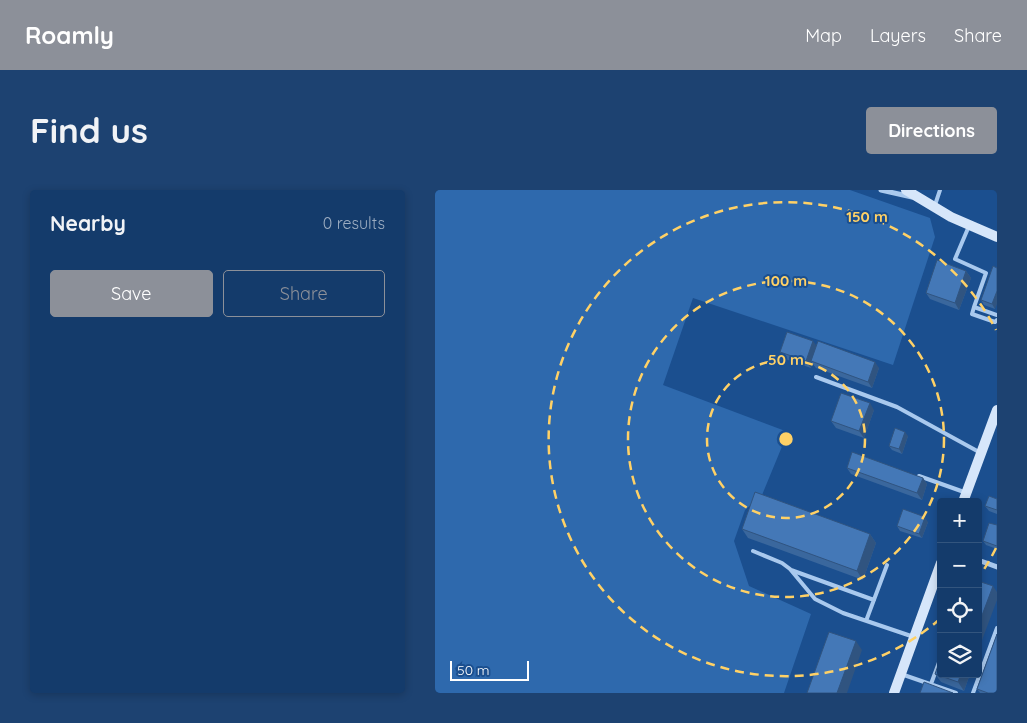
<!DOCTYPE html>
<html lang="en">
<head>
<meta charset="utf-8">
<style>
	body { margin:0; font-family:Quicksand,sans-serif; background:#1d4271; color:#f1f3f6 }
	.controls { position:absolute; right:15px; bottom:15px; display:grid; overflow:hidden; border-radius:5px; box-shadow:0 2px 8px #0003 }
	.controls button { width:45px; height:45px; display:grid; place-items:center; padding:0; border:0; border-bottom:1px solid #33557e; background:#143b6b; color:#f1f3f6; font:25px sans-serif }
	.scale { position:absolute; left:15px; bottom:12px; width:79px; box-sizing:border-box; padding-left:5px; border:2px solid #fff; border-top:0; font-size:14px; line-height:18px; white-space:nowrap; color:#fff; -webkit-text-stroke:4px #1b4f8f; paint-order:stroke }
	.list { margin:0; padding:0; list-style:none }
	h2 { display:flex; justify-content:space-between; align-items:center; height:65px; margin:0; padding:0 20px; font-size:21px }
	h2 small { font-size:16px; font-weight:400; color:#9dadc1 }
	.actions { display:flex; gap:10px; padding:15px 20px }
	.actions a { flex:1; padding:11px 0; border:1px solid #8c9099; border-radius:5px; text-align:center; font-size:18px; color:#8c9099 }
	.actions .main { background:#8c9099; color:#fff }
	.icon { flex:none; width:28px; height:28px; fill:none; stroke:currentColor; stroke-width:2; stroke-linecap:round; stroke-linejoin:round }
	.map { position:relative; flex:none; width:562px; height:503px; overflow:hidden; border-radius:5px }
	header { display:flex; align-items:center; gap:30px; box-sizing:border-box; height:70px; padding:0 25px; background:#8c9099; color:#fff }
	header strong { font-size:24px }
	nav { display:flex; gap:28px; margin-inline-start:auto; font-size:18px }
	.intro { display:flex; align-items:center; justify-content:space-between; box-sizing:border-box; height:120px; padding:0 30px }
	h1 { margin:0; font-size:35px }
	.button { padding:12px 22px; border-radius:5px; background:#8c9099; color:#fff; font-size:18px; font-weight:700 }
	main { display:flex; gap:30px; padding:0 30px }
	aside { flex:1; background:#143b6b; border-radius:5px; box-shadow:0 2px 8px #0003 }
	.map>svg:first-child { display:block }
	.green { fill:#2e69ad }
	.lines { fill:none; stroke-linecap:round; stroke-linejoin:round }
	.lane { stroke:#a9c9ee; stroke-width:4 }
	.street { stroke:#a9c9ee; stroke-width:5 }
	.secondary { stroke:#d6e6fa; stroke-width:10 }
	.wall { fill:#3a679d }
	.shaded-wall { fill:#305480 }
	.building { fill:#4478b7; stroke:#305480 }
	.ring { fill:none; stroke:#ffd166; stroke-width:2.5; stroke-dasharray:9 6 }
	.centre { fill:#ffd166; stroke:#1b4f8f; stroke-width:2.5 }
	.ring-label { font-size:15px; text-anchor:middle; font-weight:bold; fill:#ffd166; stroke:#1b4f8f; stroke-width:4; stroke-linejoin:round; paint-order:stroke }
</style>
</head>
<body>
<header>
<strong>Roamly</strong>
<nav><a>Map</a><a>Layers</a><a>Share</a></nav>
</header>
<div class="intro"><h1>Find us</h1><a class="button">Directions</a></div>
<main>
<aside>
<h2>Nearby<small>0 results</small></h2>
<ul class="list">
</ul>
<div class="actions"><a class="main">Save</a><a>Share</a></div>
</aside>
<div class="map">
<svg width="562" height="503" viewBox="0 0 562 503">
	<rect width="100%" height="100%" fill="#1b4f8f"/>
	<path class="green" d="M0,0h415l80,28 5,19 -42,128 -200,-67 -30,87 125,47 -26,63 -17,15 -11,31 15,45 62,28 -27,79h-349z"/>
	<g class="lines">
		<path class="lane" d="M500,15l5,-15
			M534,36l-14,33 31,14 -12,34 23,8
			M539,117l-2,7 23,8 2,-2
			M381,187l81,30 82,45
			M484,286l45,16
			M318,361l29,12 8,6 25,30 28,14 71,24
			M356,380l83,30
			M431,431l21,-56
			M466,484l55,19
			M496,494l10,-27
			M538,503l24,-65"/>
		<path class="street" d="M446,0l31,7
			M543,370l19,7"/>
		<path class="secondary" d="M471,0l45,27 46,20
			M528,312l34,-92
			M459,503l47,-130"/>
	</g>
	<path class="wall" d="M562,78l-2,41 -11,-4 -3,-5z
		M531,81l5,7 -12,32 -29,-11 -4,-6z
		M381,156l63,22 -7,20 -56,-20 -4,-5 -1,5 -26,-9 -5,-7z
		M439,220l-10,28 -28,-10 -5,-7z
		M473,246l-6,18 -10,-4 -3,-4z
		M412,278l76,10 4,6 -5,16 -71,-26z
		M562,309v15l-8,-3 -4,-5z
		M493,332l-6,16 -22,-7 -3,-5z
		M562,335v24l-11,-4 -3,-4z
		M307,339l128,5 6,9 -13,37 -115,-42z
		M500,484h35l-6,17 -23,-9z
		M542,499l20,4h-17z"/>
	<path class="shaded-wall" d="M531,81l5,7 -12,32 -4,-7z
		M562,101v13l-2,5 -3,-5z
		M378,151l5,7 -7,13 1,2 -1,5 -5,-7z
		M440,172l4,6 -7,20 -4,-6z
		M435,213l4,7 -10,28 -5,-7z
		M470,242l3,4 -6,18 -3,-5z
		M488,288l4,6 -5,16 -5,-7z
		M490,327l3,5 -6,16 -3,-4z
		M435,344l6,9 -13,37 -6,-9z
		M558,396l4,6v8l-19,51v-25z
		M421,451l6,9 -15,43h-10z
		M526,484h9l-6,17 -6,-9z"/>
	<path class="building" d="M502,70l29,11 -11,32 -29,-10z
		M558,76l4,2v23l-5,13 -11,-4z
		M352,142l26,9 -7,20 -26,-9z
		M383,151l57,21 -7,20 -57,-21z
		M406,203l29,10 -11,28 -28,-10z
		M460,238l10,4 -6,17 -10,-3z
		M417,262l71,26 -6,15 -70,-25z
		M320,302l115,42 -13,37 -115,-42z
		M554,306l8,3v11l-12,-4z
		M468,319l22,8 -6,17 -22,-8z
		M554,333l8,2v21l-14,-5z
		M543,391l15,5 -15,40z
		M394,442l27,9 -19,52h-30z
		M562,444v59h-9l-11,-4z
		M506,467v17h20l-3,8 -23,-8z
		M489,492l29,11h-33z"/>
	<g class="ring">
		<circle cx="351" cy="249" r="79"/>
		<circle cx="351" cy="249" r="158"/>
		<path d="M561 358A237 237 0 0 1 544 387M505 429A237 237 0 1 1 561 140"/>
	</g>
	<circle cx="351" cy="249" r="8" class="centre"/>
	<g class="ring-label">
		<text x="432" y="32">150 m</text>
		<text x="351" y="96">100 m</text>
		<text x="351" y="175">50 m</text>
	</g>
</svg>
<div class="controls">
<button>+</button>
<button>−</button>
<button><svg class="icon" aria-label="locate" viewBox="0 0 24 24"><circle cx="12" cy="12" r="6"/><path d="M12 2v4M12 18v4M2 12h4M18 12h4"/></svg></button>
<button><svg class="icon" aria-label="layers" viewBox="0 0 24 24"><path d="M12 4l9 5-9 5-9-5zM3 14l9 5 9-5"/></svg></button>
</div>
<div class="scale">50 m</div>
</div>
</main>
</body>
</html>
